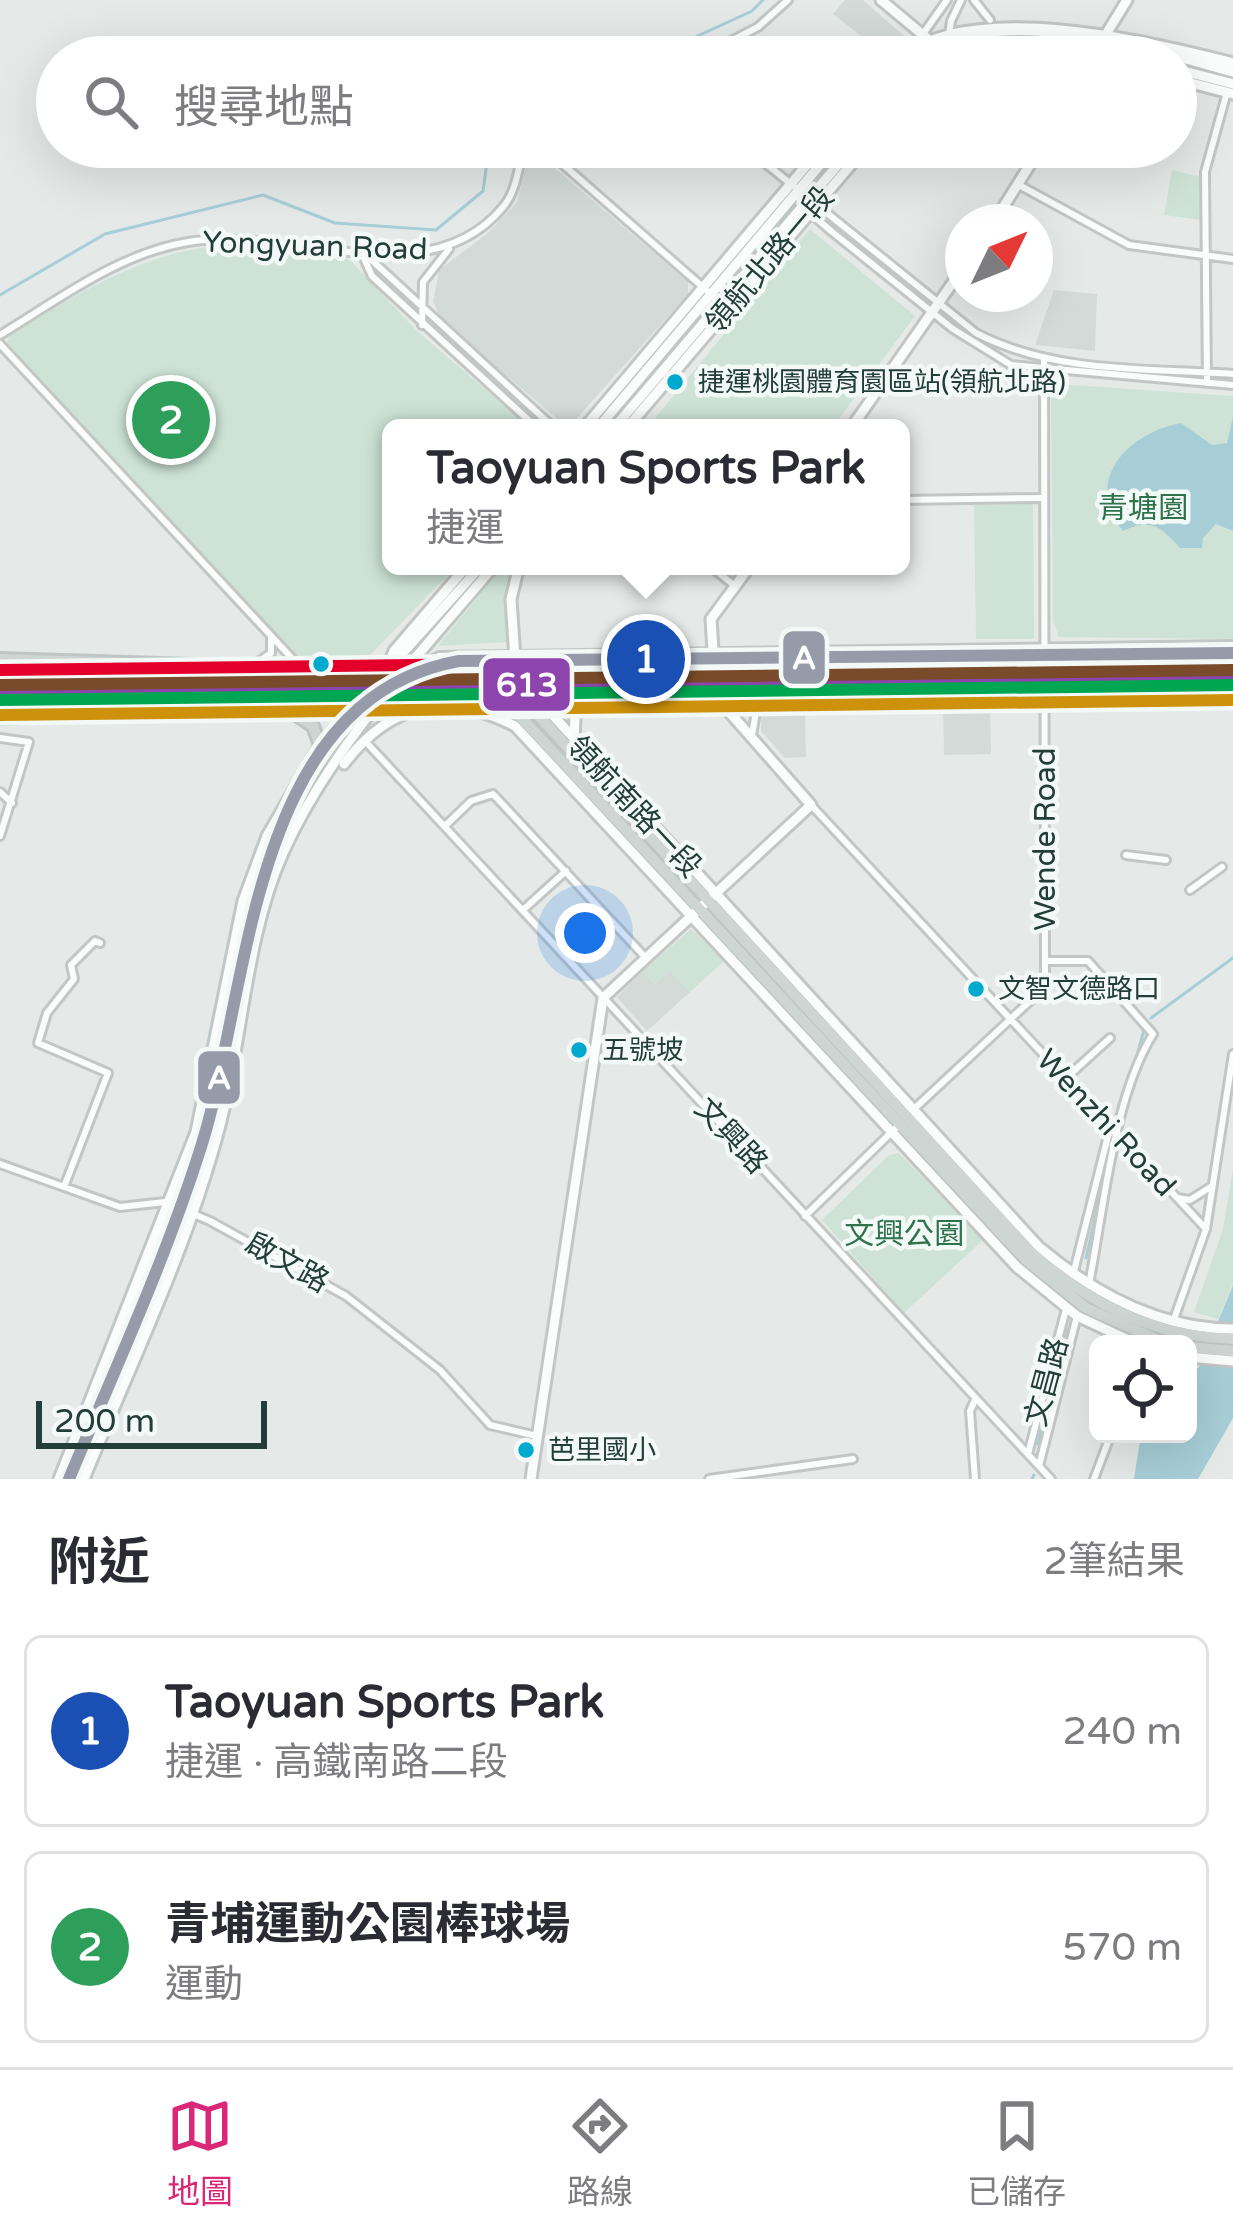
<!DOCTYPE html>
<html lang="zh-TW">
<head>
<meta charset="utf-8">
<style>
	body { margin:0; font-family:"Varela Round","Noto Sans TC",sans-serif; background:#f7f7f7; color:#2b2b33 }
	.controls { position:absolute; right:36px; bottom:36px; display:grid; overflow:hidden; border-radius:18px; box-shadow:0 12px 48px #0002 }
	.controls button { width:108px; height:108px; display:grid; place-items:center; padding:0; border:0; border-bottom:3px solid #e1e1e2; background:#fff; color:#2b2b33; font:60px sans-serif }
	.compass { position:absolute; left:945px; top:204px; width:108px; height:108px; border-radius:50%; background:#fff; box-shadow:0 12px 48px #0002; rotate:47deg }
	.scale { position:absolute; left:36px; bottom:30px; width:231px; box-sizing:border-box; padding-left:12px; border:6px solid #233d38; border-top:0; font-size:33px; line-height:42px; white-space:nowrap; color:#233d38; -webkit-text-stroke:9px #f3f9f6; paint-order:stroke }
	.you { position:absolute; left:585px; top:933px; width:42px; height:42px; margin:-30px; border:9px solid #fff; border-radius:50%; background:#1a73e8; box-shadow:0 0 0 18px #1a73e833 }
	.badge { display:grid; place-items:center; width:78px; height:78px; border-radius:50%; background:#db2777; color:#fff; font-size:39px; font-weight:700 }
	.pin { position:absolute; translate:-50% -50%; border:6px solid #fff; box-shadow:0 3px 12px #0006 }
	.popup { position:absolute; left:382px; top:419px; width:528px; height:156px; box-sizing:border-box; display:grid; place-content:center; border-radius:18px; background:#fff; filter:drop-shadow(0 3px 9px #0005); font-size:39px; white-space:nowrap; color:#7c7c81 }
	.popup b { font-size:45px; color:#2b2b33 }
	.popup::after { content:''; position:absolute; left:50%; top:100%; margin-left:-24px; border:24px solid transparent; border-top-color:#fff }
	.list { margin:0; padding:0; list-style:none }
	h2 { display:flex; justify-content:space-between; align-items:center; height:156px; margin:0; padding:0 48px; font-size:51px }
	h2 small { font-size:39px; font-weight:400; color:#7c7c81 }
	.list li { display:grid; grid-template-columns:78px 1fr auto; gap:36px; align-items:center; box-sizing:border-box; height:192px; margin:0 24px 24px; padding:0 24px; border:3px solid #e1e1e2; border-radius:18px }
	.list b { display:block; font-size:45px; white-space:nowrap }
	.list p { margin:0; font-size:39px; white-space:nowrap; color:#7c7c81 }
	.list em { font-size:39px; font-style:normal; color:#7c7c81 }
	.icon { flex:none; width:66px; height:66px; fill:none; stroke:currentColor; stroke-width:2; stroke-linecap:round; stroke-linejoin:round }
	.map { position:relative; flex:none; width:1233px; height:1479px; overflow:hidden }
	.search { position:absolute; background:#fff; box-shadow:0 12px 48px #0002; left:36px; right:36px; top:36px; height:132px; display:flex; align-items:center; gap:30px; box-sizing:border-box; padding:0 42px; border-radius:66px; color:#7c7c81; font-size:45px }
	.sheet { height:588px; background:#fff }
	nav { display:flex; justify-content:space-around; align-items:center; box-sizing:border-box; height:168px; border-top:3px solid #e1e1e2; background:#fff; font-size:33px; color:#7c7c81 }
	nav a { display:grid; justify-items:center; gap:6px }
	nav .on { color:#db2777 }
	.map>svg:first-child { display:block }
	.built { fill:#d3dbd8 }
	.green { fill:#cee3d6 }
	.water { fill:#a7ced7 }
	.lines { fill:none; stroke-linecap:round; stroke-linejoin:round }
	.stream { stroke:#a7ced7; stroke-width:3 }
	.minor-casing { stroke:#c2c7c5; stroke-width:12 }
	.tertiary-casing { stroke:#c2c7c5; stroke-width:15 }
	.secondary-casing { stroke:#c0c8c5; stroke-width:15 }
	.primary-casing { stroke:#bdc6c4; stroke-width:16 }
	.minor { stroke:#fbfcfc; stroke-width:6 }
	.tertiary { stroke:#fbfcfc; stroke-width:9 }
	.secondary { stroke:#fbfcfc; stroke-width:9 }
	.primary { stroke:#ced6d4; stroke-width:10 }
	.rail-1-casing { stroke:#f3f9f6; stroke-width:21 }
	.rail-2-casing { stroke:#f3f9f6; stroke-width:21 }
	.rail-3-casing { stroke:#f3f9f6; stroke-width:21 }
	.rail-4-casing { stroke:#f3f9f6; stroke-width:21 }
	.rail-5-casing { stroke:#f3f9f6; stroke-width:21 }
	.rail-1 { stroke:#8e44ad; stroke-width:12 }
	.rail-2 { stroke:#7a4b2a; stroke-width:12 }
	.rail-3 { stroke:#00a651; stroke-width:12 }
	.rail-4 { stroke:#e4002b; stroke-width:12 }
	.rail-5 { stroke:#cd910b; stroke-width:12 }
	.metro-1-casing { stroke:#f3f9f6; stroke-width:21 }
	.metro-1 { stroke:#969baa; stroke-width:12 }
	.bus-dot { fill:#00a9ce; stroke:#f3f9f6; stroke-width:4.5 }
	.labels { text-anchor:middle; dominant-baseline:central; stroke-width:9; stroke-linejoin:round; paint-order:stroke }
	.bus-label { font-size:27px; fill:#233d38; stroke:#f3f9f6; text-anchor:start }
	.street-label { font-size:30px; fill:#233d38; stroke:#f3f9f6 }
	.park-label { font-size:30px; fill:#2e734c; stroke:#f3f9f6 }
	.line-badge { stroke:#f3f9f6; stroke-width:4.5 }
	.badge-label { font-size:33px; text-anchor:middle; font-weight:bold; fill:#fff }
</style>
</head>
<body>
<div class="map">
<svg width="1233" height="1479" viewBox="0 0 1233 1479">
	<rect width="100%" height="100%" fill="#e5eae8"/>
	<path class="built" d="M845,0h18l41,36 -16,21 -55,-43z
		M535,151l153,131v12l-120,134 -125,-106 -10,-20 6,-32 49,-37 29,-31 11,-45z
		M1054,290l43,4 -2,57 -60,-6z
		M943,703h47l1,51 -47,1z
		M805,706l1,51 -21,1 -24,-27v-16z
		M670,970l20,22 -43,39 -30,-34 26,-26 12,13z"/>
	<path class="green" d="M1172,170l29,7v43l-37,-5z
		M810,229l105,87 -83,112h-185z
		M255,244l84,10 13,8 66,70 113,96h-140v138h66l-92,94 -68,-1 -290,-316 2,-7c80,-49 149,-94 246,-92z
		M1057,384l176,12v243l-174,-2 -6,-16 -2,-234z
		M1033,504l1,135h-58l-2,-134z
		M503,566h12l-8,76 -69,4z
		M1233,672v9l-174,1 -1,-9z
		M1025,675l1,9 -296,2 -2,-9z
		M702,678l1,9 -161,1 -1,-9z
		M691,929l34,31 -35,32 -20,-22 -15,14 -12,-13z
		M899,1153l84,87 -79,73 -82,-93 67,-65z
		M1233,1169v114l-15,36 -24,-7 29,-83z"/>
	<path class="water" d="M1233,417v114l-17,-7 -13,14 -1,10h-22c-19,-22 -30,-30 -57,-17 -41,-51 5,-98 58,-108l31,22 15,-2z
		M1233,1285v133l-35,61h-64l7,-45h47v-58l11,-9z"/>
	<g class="lines">
		<path class="stream" d="M472,57l46,-14 90,14
			M652,57l100,-46 11,-11
			M0,295l105,-61 158,-39 72,28 101,7 47,-39 6,-44
			M1151,1018l82,-60
			M1135,1063l9,-33
			M1086,1258l21,-92
			M1038,1444l30,-114
			M1032,1479l2,-4"/>
		<g class="minor-casing">
			<path id="minor" d="M974,0l16,20
				M923,34l24,-34
				M946,56l5,-35 10,-21
				M700,57l58,-30 30,-27
				M543,147l178,156
				M745,147l231,186c79,41 171,35 257,41
				M1019,185l110,60 104,14
				M797,193l5,13 29,25 122,98 58,36 222,20
				M365,254l189,174
				M363,256l9,20 165,152
				M422,325l1,-43 26,-33
				M0,335c58,-35 119,-82 188,-93 102,-16 240,56 315,-35 14,-16 15,-40 21,-60
				M0,344l301,324
				M1207,383l-2,-211 22,-80
				M901,500l140,-2
				M710,566l25,20
				M257,663l14,-10v-15
				M412,670l27,-14 794,-11
				M752,735l4,-23 17,-14
				M0,738l29,4 -29,94
				M365,741l686,738
				M0,792l12,11
				M812,806l394,423
				M445,826l26,-25 22,-7 153,164
				M1126,855l40,5
				M1190,890l32,-23
				M523,910l43,-39
				M1046,961h42l65,73c-40,64 -49,175 -64,250
				M1065,1079l45,-41
				M914,1109l131,-122 -1,-627
				M0,1164l120,43 45,-5 45,19 136,75 94,74 50,55 47,11
				M64,1187l44,-114 -70,-30 9,-30 27,-34 -3,-14 24,-24 5,2
				M1177,1198l13,2 22,-14
				M805,1216l96,-93
				M1073,1275l37,-147
				M1174,1319l32,-90 27,-175
				M975,1400l-5,11 5,68
				M1028,1454l38,-145
				M1039,1466l38,-150
				M709,1479l144,-20
				M1094,1479l17,-45"/>
		</g>
		<g class="tertiary-casing">
			<path id="tertiary" d="M881,0l60,50
				M1108,31l19,-31
				M902,57c70,-57 243,-17 331,6
				M981,57l37,-10 77,10
				M1176,79l57,15
				M994,222l47,-75
				M584,428l238,-281
				M627,428l239,-281
				M851,428l112,-160
				M519,566l-8,33 5,76 523,572c56,47 120,82 194,82
				M386,670l8,-19 73,-85
				M516,675l717,-10
				M504,699l729,-7
				M574,742l1,-26 16,-15
				M344,764c46,-61 102,-73 171,-38l502,541 60,49 60,28
				M1188,1357l45,4
				M531,1479l72,-481 208,-193 -95,-108 -5,-78 39,-53"/>
		</g>
		<g class="secondary-casing">
			<path id="secondary" d="M920,57c74,-57 229,-8 313,15
				M945,57c77,-20 107,-19 183,0
				M1176,69l57,15
				M598,428l237,-281
				M614,428l239,-281
				M59,1479l137,-347 47,-231 24,-65 53,-91 161,-179
				M84,1479c47,-115 103,-230 135,-350 24,-90 26,-191 64,-276 48,-107 136,-198 211,-287"/>
		</g>
		<g class="primary-casing">
			<path id="primary" d="M0,659l516,16 21,39 494,538c60,53 121,84 202,87
				M0,671h222
				M0,708l504,-9 522,561 60,48 81,36
				M292,712l21,14 7,19
				M0,718l310,-11
				M1188,1347l45,4"/>
		</g>
		<use href="#minor" class="minor"/>
		<use href="#tertiary" class="tertiary"/>
		<use href="#secondary" class="secondary"/>
		<use href="#primary" class="primary"/>
		<g class="rail-1-casing">
			<path id="rail-1" d="M0,691l1233,-15"/>
		</g>
		<g class="rail-2-casing">
			<path id="rail-2" d="M0,685l1233,-15"/>
		</g>
		<g class="rail-3-casing">
			<path id="rail-3" d="M0,700l1233,-15"/>
		</g>
		<g class="rail-4-casing">
			<path id="rail-4" d="M0,670l1233,-15"/>
		</g>
		<g class="rail-5-casing">
			<path id="rail-5" d="M0,715l1233,-15"/>
		</g>
		<use href="#rail-1" class="rail-1"/>
		<use href="#rail-2" class="rail-2"/>
		<use href="#rail-3" class="rail-3"/>
		<use href="#rail-4" class="rail-4"/>
		<use href="#rail-5" class="rail-5"/>
		<g class="metro-1-casing">
			<path id="metro-1" d="M69,1479c46,-110 96,-218 132,-332 50,-158 47,-448 258,-486l774,-8"/>
		</g>
		<use href="#metro-1" class="metro-1"/>
	</g>
	<g class="bus-dot">
		<circle cx="675" cy="382" r="10"/>
		<circle cx="321" cy="664" r="10"/>
		<circle cx="976" cy="989" r="10"/>
		<circle cx="579" cy="1050" r="10"/>
		<circle cx="526" cy="1450" r="10"/>
	</g>
	<g class="labels">
		<g class="bus-label">
			<text x="698" y="382">捷運桃園體育園區站(領航北路)</text>
			<text x="998" y="989">文智文德路口</text>
			<text x="602" y="1050">五號坡</text>
			<text x="548" y="1450">芭里國小</text>
		</g>
		<g class="street-label">
			<text transform="translate(315 246) rotate(2)">Yongyuan Road</text>
			<text transform="translate(770 260) rotate(-50)">領航北路一段</text>
			<text transform="translate(634 807) rotate(47)">領航南路一段</text>
			<text transform="translate(1045 839) rotate(-90)">Wende Road</text>
			<text transform="translate(1106 1123) rotate(47)">Wenzhi Road</text>
			<text transform="translate(731 1136) rotate(47)">文興路</text>
			<text transform="translate(287 1263) rotate(29)">啟文路</text>
			<text transform="translate(1047 1382) rotate(-75)">文昌路</text>
		</g>
		<g class="park-label">
			<text x="1143" y="508">青塘園</text>
			<text x="904" y="1234">文興公園</text>
		</g>
	</g>
	<g class="line-badge">
		<rect x="781" y="629" width="46" height="57" rx="12" fill="#969baa"/>
		<rect x="481" y="656" width="91" height="57" rx="12" fill="#8e44ad"/>
		<rect x="196" y="1049" width="46" height="57" rx="12" fill="#969baa"/>
	</g>
	<g class="badge-label">
		<text x="804" y="669">A</text>
		<text x="527" y="696">613</text>
		<text x="219" y="1089">A</text>
	</g>
</svg>
<div class="controls">
<button><svg class="icon" aria-label="locate" viewBox="0 0 24 24"><circle cx="12" cy="12" r="6"/><path d="M12 2v4M12 18v4M2 12h4M18 12h4"/></svg></button>
</div>
<svg class="compass" viewBox="-18 -18 36 36"><path d="M0-13l5 13h-10z" fill="#e53935"/><path d="M0 13l5-13h-10z" fill="#7c7c81"/></svg>
<div class="scale">200 m</div>
<div class="you"></div>
<div class="pin badge" style="left:646px;top:659px;background:#1a4fb4">1</div>
<div class="popup"><b>Taoyuan Sports Park</b>捷運</div>
<div class="pin badge" style="left:171px;top:420px;background:#2e9e5b">2</div>
<div class="search"><svg class="icon" aria-label="search" viewBox="0 0 24 24"><circle cx="10" cy="10" r="6"/><path d="M15 15l6 6"/></svg>搜尋地點</div>
</div>
<section class="sheet">
<h2>附近<small>2筆結果</small></h2>
<ul class="list">
<li><span class="badge" style="background:#1a4fb4">1</span><div><b>Taoyuan Sports Park</b><p>捷運 · 高鐵南路二段</p></div><em>240 m</em></li>
<li><span class="badge" style="background:#2e9e5b">2</span><div><b>青埔運動公園棒球場</b><p>運動</p></div><em>570 m</em></li>
</ul>
</section>
<nav>
<a class="on"><svg class="icon" aria-label="map" viewBox="0 0 24 24"><path d="M3 6l6-2 6 2 6-2v14l-6 2-6-2-6 2zM9 4v14M15 6v14"/></svg>地圖</a>
<a><svg class="icon" aria-label="directions" viewBox="0 0 24 24"><path d="M12 3l9 9-9 9-9-9zM9 14v-3h6M13 9l2 2-2 2"/></svg>路線</a>
<a><svg class="icon" aria-label="saved" viewBox="0 0 24 24"><path d="M7 4h10v16l-5-4-5 4z"/></svg>已儲存</a>
</nav>
</body>
</html>
